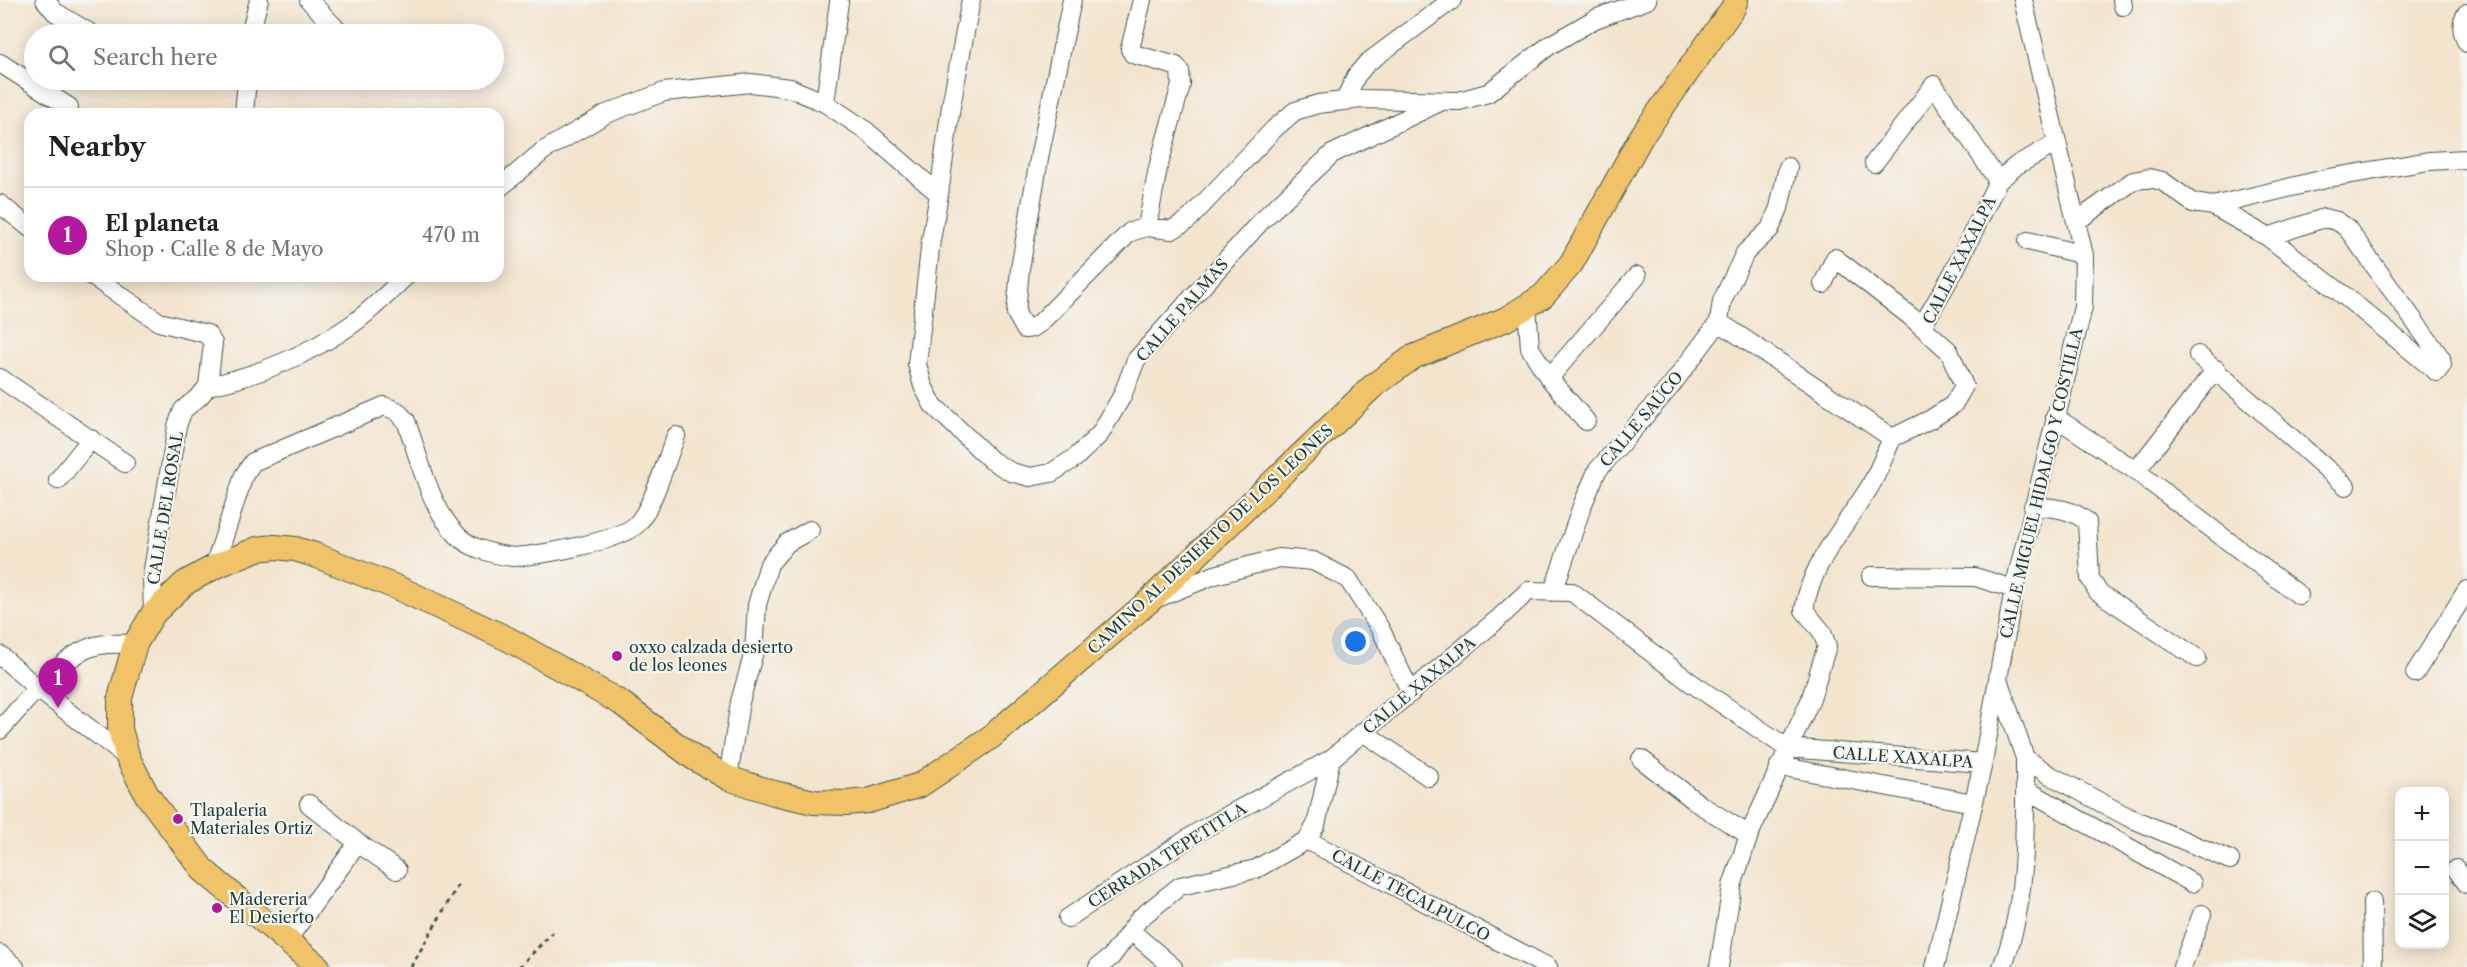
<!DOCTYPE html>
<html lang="en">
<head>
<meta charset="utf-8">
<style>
	body { margin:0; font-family:"Libre Caslon Text",serif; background:#f2f2f2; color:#202124 }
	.controls { position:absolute; right:18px; bottom:18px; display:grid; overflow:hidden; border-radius:12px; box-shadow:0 3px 15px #0003 }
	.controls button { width:54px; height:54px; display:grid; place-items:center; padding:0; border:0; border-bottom:2px solid #e0e0e0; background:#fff; color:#202124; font:30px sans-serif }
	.you { position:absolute; left:1356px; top:642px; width:21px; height:21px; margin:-15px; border:4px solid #fff; border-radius:50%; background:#1a73e8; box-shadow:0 0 0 9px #1a73e833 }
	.badge { display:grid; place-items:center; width:39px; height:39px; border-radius:50%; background:#b5179e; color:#fff; font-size:20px; font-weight:700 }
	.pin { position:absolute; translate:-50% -50px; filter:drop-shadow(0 2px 3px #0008) }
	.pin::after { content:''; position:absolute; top:32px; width:21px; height:18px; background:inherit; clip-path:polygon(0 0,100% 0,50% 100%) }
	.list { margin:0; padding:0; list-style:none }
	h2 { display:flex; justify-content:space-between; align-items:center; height:78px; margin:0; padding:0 24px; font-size:26px }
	h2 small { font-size:20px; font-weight:400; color:#757577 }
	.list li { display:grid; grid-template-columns:39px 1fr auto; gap:18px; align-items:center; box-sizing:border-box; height:96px; padding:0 24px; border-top:2px solid #e0e0e0 }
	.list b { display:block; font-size:22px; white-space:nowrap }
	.list p { margin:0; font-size:20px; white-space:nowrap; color:#757577 }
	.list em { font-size:20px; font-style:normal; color:#757577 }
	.icon { flex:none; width:33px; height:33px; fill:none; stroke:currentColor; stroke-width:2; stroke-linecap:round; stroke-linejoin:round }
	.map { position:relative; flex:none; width:2467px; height:967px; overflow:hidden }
	.search { position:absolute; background:#fff; box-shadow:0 3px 15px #0003; left:24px; top:24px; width:480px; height:66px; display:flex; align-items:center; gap:15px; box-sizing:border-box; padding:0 21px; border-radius:33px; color:#757577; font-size:22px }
	.panel { position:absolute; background:#fff; box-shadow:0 3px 15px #0003; left:24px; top:108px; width:480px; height:174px; border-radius:18px }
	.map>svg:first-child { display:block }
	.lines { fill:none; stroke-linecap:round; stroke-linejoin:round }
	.minor-casing { stroke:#3f564b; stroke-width:20 }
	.major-casing { stroke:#3f564b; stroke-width:26 }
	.path { stroke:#3f564b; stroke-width:3; stroke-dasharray:4.5 4.5; stroke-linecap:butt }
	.minor { stroke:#fff; stroke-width:18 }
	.major { stroke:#f1c369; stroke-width:24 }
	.poi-dot { fill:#b5179e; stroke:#f6f6f2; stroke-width:2 }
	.labels { text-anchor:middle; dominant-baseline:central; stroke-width:4.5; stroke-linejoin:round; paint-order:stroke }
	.street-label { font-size:16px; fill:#1f3d34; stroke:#f6f6f2 }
	.poi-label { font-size:16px; fill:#1f3d34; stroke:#f6f6f2; text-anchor:start }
</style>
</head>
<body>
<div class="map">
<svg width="2467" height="967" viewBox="0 0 2467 967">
	<rect width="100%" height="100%" fill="#f6f6f2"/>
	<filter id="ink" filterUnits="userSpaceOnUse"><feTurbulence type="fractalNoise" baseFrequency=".0167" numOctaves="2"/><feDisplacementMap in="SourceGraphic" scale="12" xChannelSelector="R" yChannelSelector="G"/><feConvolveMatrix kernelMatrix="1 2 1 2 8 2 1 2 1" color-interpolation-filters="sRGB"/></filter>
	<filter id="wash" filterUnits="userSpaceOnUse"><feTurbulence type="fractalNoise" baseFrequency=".008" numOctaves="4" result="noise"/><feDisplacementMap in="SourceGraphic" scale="24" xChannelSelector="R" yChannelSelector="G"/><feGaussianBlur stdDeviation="1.35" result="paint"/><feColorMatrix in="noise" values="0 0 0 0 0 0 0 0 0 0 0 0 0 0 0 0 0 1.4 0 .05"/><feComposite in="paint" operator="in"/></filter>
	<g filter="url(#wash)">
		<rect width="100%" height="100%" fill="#f3e4ce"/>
	</g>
	<g filter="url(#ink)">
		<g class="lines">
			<g class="minor-casing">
				<path id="minor" d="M45,0l10,12 37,22
					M309,0l32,34
					M971,0l-20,106 -12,88 -8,46 -14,124 6,22 10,19 58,55 20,12 19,5 21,-4 24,-15 25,-24 22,-38 14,-36 126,-140 70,-66 110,-53
					M1072,0l-32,153 -20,116 -4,44 9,16 7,-1 8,-5 90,-91 17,-5 25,3 16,-10 86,-91 21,-18 23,-7 42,-5 99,2 29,-8 62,-48 45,-26 52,-19
					M1142,0l-12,49 3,5 43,12 4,5 1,14 -23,83 -11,59
					M2122,0l1,6
					M2467,13c-7,9 -5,20 0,30
					M250,34l9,-34
					M0,63l69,44
					M1345,100l11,-24 11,-13 85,-63
					M825,103l14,-101
					M244,114l3,-34
					M1874,163l60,-78 64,96
					M498,189l45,-38 63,-37 58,-22 87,-9 39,5 35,15 39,26 75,65
					M0,204l30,24
					M2213,206l55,31 78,60 91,75 5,-7 -1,-7 -94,-130 -10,-7 -13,-3 -56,19
					M2077,221l56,-40 16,-3 13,3 31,22 20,3 116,-28 100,-17 38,-2
					M2028,241l56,14
					M92,276l67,46 48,12 6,9 -5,43 -8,10 -17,14 -6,16 -25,150 1,38
					M1527,306l3,42 19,30 37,43
					M1719,322l173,116
					M1922,326l32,-55 44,-90 19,-16 40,-22
					M2198,355l148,131
					M0,378l125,85
					M1549,378l88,-102
					M208,386c50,-10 101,-32 143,-61 20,-14 38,-33 55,-49
					M2055,417l81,54 163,124
					M2136,471l80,-102
					M58,480l33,-41
					M2033,506c20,2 39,2 54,16l3,56 8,14 99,66
					M214,567l30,-92 9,-13 131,-56 13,5 9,10c14,38 23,86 52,115 13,13 38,19 56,21 25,-2 106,-15 123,-33 16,-17 29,-64 39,-88
					M1871,576l104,1 39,12
					M1553,592l29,-86 15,-35 73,-84 49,-65 3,-21 23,-48 25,-24 9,-21 9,-41
					M1155,599l60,-24 64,-17 34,3 35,18 33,51 30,63
					M0,655l38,34 90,69
					M2415,673l52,-83
					M1999,682l26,76 23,16 80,43 102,43
					M0,730c22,-24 59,-71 89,-82 14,-6 30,-4 46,-4
					M1363,732l66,45
					M1641,759l58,45 50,31
					M1779,766l194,37
					M728,778l12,-76 14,-50 3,-47 12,-41 18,-21 23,-13
					M2025,789l167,94
					M309,804l49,39 39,27
					M1307,840l241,127
					M2456,869l11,15
					M2372,902l1,65
					M1068,918l133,-88 130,-71 167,-140 30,-28 44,1 118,90 97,66 196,15
					M1131,931l42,36
					M287,940l71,-97
					M0,954l15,13
					M1098,967l13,-10 29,-39 40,-32 76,-17 51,-29 9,-15 15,-66
					M1719,967l13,-81 17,-51 61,-134 17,-55 -5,-14 -18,-22c7,-47 40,-82 65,-122 9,-15 16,-34 23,-50l39,-19 22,-14 11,-19 -15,-35 -39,-35 -75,-58 -12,26
					M1935,967l48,-204 31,-174 69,-282 1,-52 -61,-255
					M2002,967c26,-65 23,-139 23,-209
					M2182,967l20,-53"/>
			</g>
			<g class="major-casing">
				<path id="major" d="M318,967l-115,-97 -56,-75 -19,-37 -8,-29v-31l15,-54 18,-30 13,-13 19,-18 29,-16 43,-18 18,-2 20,2 20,6 83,33 110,51 113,64 73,55 34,20 46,15 40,9 32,1 22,-2 52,-16 71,-48 157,-135 225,-216 40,-29 93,-38 37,-23 28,-32 70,-127 92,-129 3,-8"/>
			</g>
			<path class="path" d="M411,967l47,-82
				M519,967l34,-35"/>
			<use href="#minor" class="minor"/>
			<use href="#major" class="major"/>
		</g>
	</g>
	<g class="poi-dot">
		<circle cx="617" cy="656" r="6"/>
		<circle cx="178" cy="819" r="6"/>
		<circle cx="217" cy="908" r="6"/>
	</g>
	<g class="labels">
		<g class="street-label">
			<text transform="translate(1959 260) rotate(-63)">CALLE XAXALPA</text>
			<text transform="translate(1182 310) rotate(-49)">CALLE PALMAS</text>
			<text transform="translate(1641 419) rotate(-50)">CALLE SAÚCO</text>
			<text transform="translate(2041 483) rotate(-77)">CALLE MIGUEL HIDALGO Y COSTILLA</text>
			<text transform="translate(165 508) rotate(-81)">CALLE DEL ROSAL</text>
			<text transform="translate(1210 539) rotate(-43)">CAMINO AL DESIERTO DE LOS LEONES</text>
			<text transform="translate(1419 685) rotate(-40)">CALLE XAXALPA</text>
			<text transform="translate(1903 757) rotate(4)">CALLE XAXALPA</text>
			<text transform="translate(1167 855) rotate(-32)">CERRADA TEPETITLA</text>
			<text transform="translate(1411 895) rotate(28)">CALLE TECALPULCO</text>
		</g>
		<g class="poi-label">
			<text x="629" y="647">oxxo calzada desierto<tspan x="629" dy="18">de los leones</tspan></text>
			<text x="190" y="810">Tlapaleria<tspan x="190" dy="18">Materiales Ortiz</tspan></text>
			<text x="229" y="899">Madereria<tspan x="229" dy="18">El Desierto</tspan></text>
		</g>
	</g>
</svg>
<div class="controls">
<button>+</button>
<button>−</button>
<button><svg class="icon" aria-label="layers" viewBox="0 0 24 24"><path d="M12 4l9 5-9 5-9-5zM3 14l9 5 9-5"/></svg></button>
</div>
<div class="you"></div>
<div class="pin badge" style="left:58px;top:708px">1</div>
<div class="search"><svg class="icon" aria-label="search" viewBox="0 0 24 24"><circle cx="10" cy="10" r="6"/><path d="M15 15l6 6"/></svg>Search here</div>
<section class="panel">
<h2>Nearby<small></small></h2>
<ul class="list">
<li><span class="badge">1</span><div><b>El planeta</b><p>Shop · Calle 8 de Mayo</p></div><em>470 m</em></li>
</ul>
</section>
</div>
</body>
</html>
